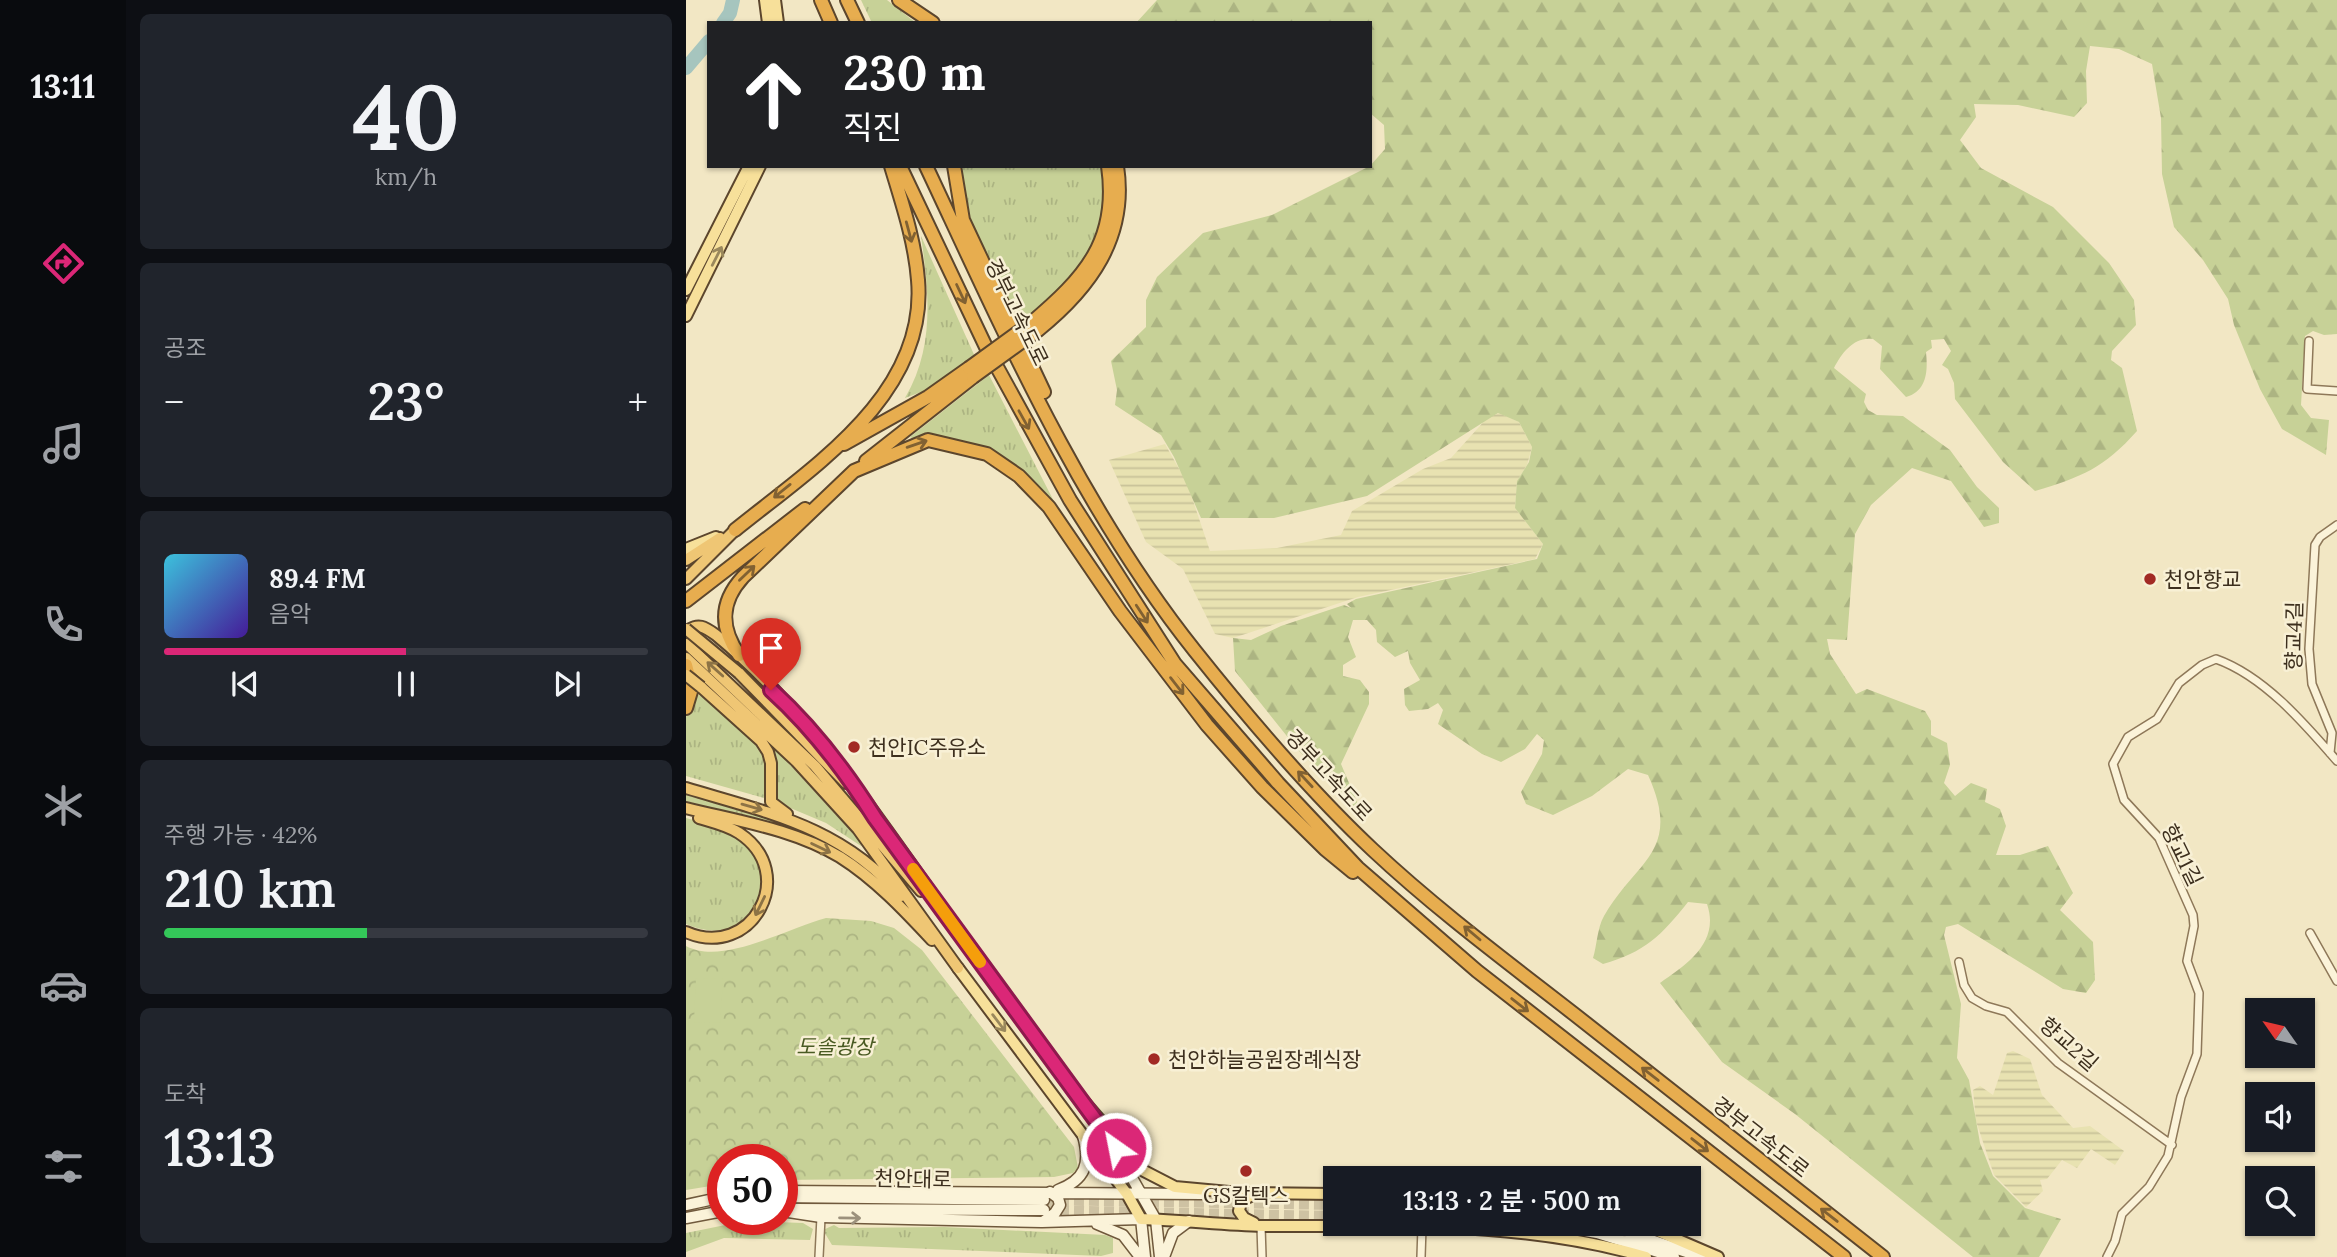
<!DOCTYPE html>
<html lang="ko">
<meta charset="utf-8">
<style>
body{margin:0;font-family:Lora,"Noto Sans KR",serif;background:#20242c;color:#f1f3f6;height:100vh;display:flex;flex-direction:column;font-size:26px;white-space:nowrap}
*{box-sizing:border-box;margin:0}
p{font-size:23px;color:#9ea1a6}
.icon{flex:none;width:38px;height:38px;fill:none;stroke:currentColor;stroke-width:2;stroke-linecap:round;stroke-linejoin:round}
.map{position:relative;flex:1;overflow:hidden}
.details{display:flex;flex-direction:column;gap:14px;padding:14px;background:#0d0f14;width:560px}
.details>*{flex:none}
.top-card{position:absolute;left:21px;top:21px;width:665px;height:147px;border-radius:0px;box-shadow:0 2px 5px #0004;background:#202124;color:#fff;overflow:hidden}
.needle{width:46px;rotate:304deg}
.buttons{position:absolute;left:1559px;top:998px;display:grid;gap:14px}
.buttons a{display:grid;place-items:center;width:70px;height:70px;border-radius:0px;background:#171b24;box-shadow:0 2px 5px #0004;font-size:35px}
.speed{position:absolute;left:21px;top:1144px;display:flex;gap:14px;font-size:35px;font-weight:700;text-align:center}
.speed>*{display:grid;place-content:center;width:91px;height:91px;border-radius:50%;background:#171b24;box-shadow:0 2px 5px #0004;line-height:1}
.speed .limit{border:10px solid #d22;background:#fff;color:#111}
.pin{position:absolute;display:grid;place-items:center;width:60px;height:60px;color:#fff;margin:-72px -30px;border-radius:50% 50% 50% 0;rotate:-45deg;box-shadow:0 0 7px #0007}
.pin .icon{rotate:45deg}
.me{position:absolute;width:77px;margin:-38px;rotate:327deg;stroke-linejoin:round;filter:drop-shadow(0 0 5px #0008)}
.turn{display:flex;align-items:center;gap:24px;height:147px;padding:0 21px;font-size:32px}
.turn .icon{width:91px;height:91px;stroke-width:2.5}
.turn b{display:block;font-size:49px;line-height:60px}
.big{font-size:52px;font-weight:600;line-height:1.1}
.details .widget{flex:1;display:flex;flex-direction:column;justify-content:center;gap:10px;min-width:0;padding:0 24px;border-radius:10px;background:#20242c}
.details .dial{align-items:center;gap:0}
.dial b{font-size:91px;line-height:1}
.song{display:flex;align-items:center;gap:21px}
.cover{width:84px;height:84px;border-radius:10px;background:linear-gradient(135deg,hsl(190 70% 55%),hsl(260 70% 35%))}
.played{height:7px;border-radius:4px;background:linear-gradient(90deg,#db2777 50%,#363941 50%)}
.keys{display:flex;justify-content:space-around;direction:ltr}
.heat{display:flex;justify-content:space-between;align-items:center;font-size:38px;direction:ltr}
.charge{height:10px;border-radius:5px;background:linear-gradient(90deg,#34c759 42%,#363941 0)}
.trip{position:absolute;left:637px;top:1166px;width:378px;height:70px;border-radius:0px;background:#171b24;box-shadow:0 2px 5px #0004;font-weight:600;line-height:70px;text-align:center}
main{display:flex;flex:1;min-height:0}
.tab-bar{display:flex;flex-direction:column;width:126px;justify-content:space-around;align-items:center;background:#090b0e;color:#9ea1a6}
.tab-bar .icon{width:49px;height:49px}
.tab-bar .current{color:#db2777}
.tab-bar b{font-size:32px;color:#f1f3f6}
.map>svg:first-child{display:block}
</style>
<main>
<nav class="tab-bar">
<b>13:11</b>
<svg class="icon current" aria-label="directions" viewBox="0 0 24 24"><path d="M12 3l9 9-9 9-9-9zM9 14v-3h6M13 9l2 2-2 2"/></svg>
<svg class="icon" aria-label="music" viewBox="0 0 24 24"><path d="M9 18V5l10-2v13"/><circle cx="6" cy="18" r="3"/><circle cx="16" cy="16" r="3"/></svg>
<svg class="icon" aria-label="phone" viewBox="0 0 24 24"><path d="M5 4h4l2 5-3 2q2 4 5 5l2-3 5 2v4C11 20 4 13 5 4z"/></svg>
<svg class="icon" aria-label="climate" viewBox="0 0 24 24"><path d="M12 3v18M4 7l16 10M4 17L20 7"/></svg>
<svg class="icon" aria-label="car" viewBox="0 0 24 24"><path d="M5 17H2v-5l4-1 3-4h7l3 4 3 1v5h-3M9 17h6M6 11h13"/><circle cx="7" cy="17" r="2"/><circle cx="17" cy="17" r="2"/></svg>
<svg class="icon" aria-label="filters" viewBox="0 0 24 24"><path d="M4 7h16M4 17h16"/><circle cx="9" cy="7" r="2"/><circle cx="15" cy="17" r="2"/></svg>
</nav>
<section class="details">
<div class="widget dial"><b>40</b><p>km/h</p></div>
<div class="widget"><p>공조</p>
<div class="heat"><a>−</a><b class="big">23°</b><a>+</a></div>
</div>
<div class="widget">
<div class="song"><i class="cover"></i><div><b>89.4 FM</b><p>음악</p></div></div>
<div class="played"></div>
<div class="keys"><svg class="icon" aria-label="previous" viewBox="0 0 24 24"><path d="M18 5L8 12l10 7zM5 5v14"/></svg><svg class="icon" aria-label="pause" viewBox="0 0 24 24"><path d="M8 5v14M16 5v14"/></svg><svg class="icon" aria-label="next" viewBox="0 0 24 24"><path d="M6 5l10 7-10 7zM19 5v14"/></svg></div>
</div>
<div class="widget"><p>주행 가능 · 42%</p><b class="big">210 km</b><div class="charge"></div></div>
<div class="widget"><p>도착</p><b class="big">13:13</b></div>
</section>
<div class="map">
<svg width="1651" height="1257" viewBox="0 0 1651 1257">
<defs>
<pattern id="farmland-rules" width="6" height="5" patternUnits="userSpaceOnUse" patternTransform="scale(1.75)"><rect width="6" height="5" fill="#e8e2b1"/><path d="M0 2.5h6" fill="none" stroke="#c8c298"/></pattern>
<pattern id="grass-tufts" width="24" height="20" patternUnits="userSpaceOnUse" patternTransform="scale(1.75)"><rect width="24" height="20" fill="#c7d197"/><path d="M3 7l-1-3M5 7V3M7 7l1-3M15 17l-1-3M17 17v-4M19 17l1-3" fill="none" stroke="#acb482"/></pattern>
<pattern id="forest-firs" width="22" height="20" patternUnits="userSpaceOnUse" patternTransform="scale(1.75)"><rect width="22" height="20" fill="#c7d197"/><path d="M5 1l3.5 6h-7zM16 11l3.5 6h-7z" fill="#acb482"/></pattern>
<pattern id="park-crowns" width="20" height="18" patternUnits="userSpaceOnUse" patternTransform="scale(1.75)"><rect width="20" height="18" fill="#c7d197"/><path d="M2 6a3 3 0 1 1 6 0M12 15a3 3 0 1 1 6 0" fill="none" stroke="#acb482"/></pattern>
</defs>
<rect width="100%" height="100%" fill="#f2e7c4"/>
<path fill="url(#farmland-rules)" d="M813 413 833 422 846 447 841 465 831 481 829 508 857 544 849 559 672 597 547 638 529 634 497 569 460 542 423 460 479 444 501 483 524 551 591 548 655 535 666 511 737 469 765 458 801 418Z
M1327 1051 1344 1059 1356 1095 1387 1128 1404 1126 1438 1151 1429 1165 1405 1149 1391 1168 1376 1160 1361 1179 1354 1180 1357 1191 1340 1207 1308 1175 1290 1121 1287 1090 1294 1086 1307 1095 1321 1053Z"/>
<path fill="url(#grass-tufts)" d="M175 0H201L230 23H186Z
M275 166H415C431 242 387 281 332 325L281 214Z
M235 236 290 359 262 382 219 398C249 347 243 292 235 236Z
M303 375 375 515C335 461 298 433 230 440L224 437Z
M10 694C25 699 69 735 76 750 83 764 80 782 78 798L0 776V717Z
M82 741 174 841 175 846 140 823 90 802 89 758Z
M0 794 91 819 134 838 0 801Z
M0 818C24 824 50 830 67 850 72 857 74 867 75 876 81 921 38 942 0 924Z
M59 1221 117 1223 127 1229 124 1240 38 1238 0 1252V1233Z
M148 1225 153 1228 258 1227 419 1235 427 1238V1253L415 1256 146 1245 137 1230Z"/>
<path fill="url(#forest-firs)" d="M471 0H1651V334L1638 335 1627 331 1619 336 1615 405 1625 418 1643 420 1640 455 1596 429 1574 389 1548 325 1542 299 1517 260 1488 227 1476 174 1475 118 1466 64 1433 49 1404 46 1400 71 1401 103 1388 117 1332 105 1288 104 1290 117 1274 140 1295 168 1367 207 1423 263 1448 300 1450 325 1426 351 1425 360 1436 368 1451 431C1418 468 1396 477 1349 491L1317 462 1269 399 1268 383 1262 369 1256 365 1265 351 1258 339 1245 340 1246 348 1240 352C1242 371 1241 391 1220 397L1194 369 1196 346 1187 339C1169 336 1156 352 1148 368L1180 394 1178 402 1182 410 1191 415 1217 416 1264 450 1291 487 1313 508V523L1298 527 1265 481 1226 468 1185 505 1169 534 1161 640 1141 639 1144 654 1170 694 1181 689 1239 711 1245 721V735L1261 743 1264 765 1258 783 1269 796 1285 783 1301 789 1299 802 1314 809 1320 826 1310 855H1334L1362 846 1387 893 1374 910 1407 942 1409 980 1400 993 1377 989 1272 924 1260 927 1258 935 1275 1004 1271 1058 1283 1080 1294 1143 1307 1176 1339 1208 1375 1219 1353 1257H1287L1109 1114 1036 1062 974 983C1002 964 1034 942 1021 904L1002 902C975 936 959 952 917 964L907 958C911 946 911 928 918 916 950 860 997 852 962 775L942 769 906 796 867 815 840 804 835 792 856 754 858 740 851 734 839 749 815 762 796 754 752 724 757 710 752 703 742 709 723 711 719 705 718 689 734 680 724 663 722 651 709 657 691 642 690 630 681 620H667L662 637 670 657 657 665V676L674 680 683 692V704L655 764 677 816 612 750 549 671 547 638 565 640 595 626 658 605 665 608 661 604 670 599 851 559 857 544 829 508 831 481 843 462 846 447 833 422 812 413 681 496 588 518H515L488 457 475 435 429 405 431 390 425 361 460 327V300L471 277 517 233 586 215 684 166 699 149 698 125 684 113V23H450Z"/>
<path fill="url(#park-crowns)" d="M140 918 185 921 208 928 236 950 388 1147 392 1168 387 1173 368 1177 96 1180V1160H37V1184L0 1190V946C37 966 101 928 140 918Z"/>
<path fill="#c7d197" d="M10 978 37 979 34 1023 8 1022Z"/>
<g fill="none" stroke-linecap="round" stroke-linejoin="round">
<path stroke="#a6c5be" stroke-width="14" d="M37 23 44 13 47 0
M0 68 23 41"/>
<path stroke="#cec2a3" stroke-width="10" stroke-dasharray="10 5" stroke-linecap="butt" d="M358 1200 649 1205
M358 1210 649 1216"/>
<defs>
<path id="minor" d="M1623 341 1621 389 1651 391
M1644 753 1646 733 1626 684 1623 649 1629 545 1634 537 1651 525
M1624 933 1651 981
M1273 962 1278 985 1286 998 1300 1006 1321 1012 1372 1063 1486 1145
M575 1226 576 1257
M133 1257 135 1217
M735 1257 736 1227
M1421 1257 1429 1241 1436 1214 1463 1187 1482 1156 1495 1097 1511 1054 1513 993 1501 961 1508 926 1507 915 1473 838 1438 800 1427 764 1442 737 1471 719 1493 683 1516 665 1530 659C1578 676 1619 724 1651 761"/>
<path id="secondary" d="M421 1134 470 1220 474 1257
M372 1190C399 1180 405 1164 397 1136
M96 1191 516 1194
M96 1197 358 1200
M0 1205 37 1197
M107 1209 358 1210
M96 1211 135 1217 356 1222 455 1219 459 1257
M0 1218 37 1211
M358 1221 369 1213 374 1205 372 1198 364 1192
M854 1223 911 1233 988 1257
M915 1223 1015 1257
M411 1224 437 1235 454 1257
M478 1257 487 1233 503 1221"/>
<path id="primary" d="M79 0 82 23
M89 0 92 23
M0 290 63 166
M0 316 74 166
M0 549 30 537
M275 935 383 1084 458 1171 489 1187 554 1193 649 1194
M272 968 441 1194 455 1219C496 1220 537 1225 577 1226 706 1227 836 1220 960 1257
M566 1195 555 1201 553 1211 558 1218 568 1223
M953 1223 1032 1257"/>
<path id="trunk" d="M0 560 34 538
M0 579 49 530
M0 632C12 622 19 627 30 635 130 718 200 830 275 935
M1 644 129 766 235 891
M0 658 110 761 172 829 272 968
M53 673 160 783
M15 687 75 741 82 752 85 763V802L101 814
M0 788C83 813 156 827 215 896
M0 808C52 821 107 829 154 857 189 879 219 911 246 940
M0 932C66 961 114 873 53 833 41 825 26 822 13 818"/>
<path id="motorway" d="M135 0 145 23
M161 0 172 23
M213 0 247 23
M214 166 300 347 384 500 489 664 592 783 672 868 791 971 1158 1257
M240 166C318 332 394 507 509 651 564 720 623 790 687 850 750 909 820 961 888 1014 991 1095 1094 1176 1197 1257
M268 166 277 220 358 392
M345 323C398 278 433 241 422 166
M352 330C404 288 442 237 431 166
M158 444 242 397 283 368
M180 461 287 377
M49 530C127 467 242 394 232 280 229 241 216 203 205 166
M0 601 119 509
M53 655C34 628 34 602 57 577L168 471 242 440 301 454 333 476 363 507 434 611 521 725 576 787 639 849 667 872
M0 665 6 688 0 708"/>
</defs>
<use href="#minor" stroke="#8e7859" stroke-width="10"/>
<use href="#secondary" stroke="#70593c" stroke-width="13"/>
<use href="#primary" stroke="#5c462d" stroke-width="14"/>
<use href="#trunk" stroke="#5c462d" stroke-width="14"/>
<use href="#motorway" stroke="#5c462d" stroke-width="16"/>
<use href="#minor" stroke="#fbf3d9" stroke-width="7"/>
<use href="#secondary" stroke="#fbf3d9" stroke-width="10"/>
<use href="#primary" stroke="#f7e09a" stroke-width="10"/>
<use href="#trunk" stroke="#efc674" stroke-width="10"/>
<use href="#motorway" stroke="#e7ad4f" stroke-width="12"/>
<defs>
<path id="trunk-bridge" d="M0 629 53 673
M0 675 15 687"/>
<path id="motorway-bridge" d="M283 368 345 323
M287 377 352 330"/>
</defs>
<use href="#trunk-bridge" stroke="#5c462d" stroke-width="14" stroke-linecap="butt"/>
<use href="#motorway-bridge" stroke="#5c462d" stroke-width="16" stroke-linecap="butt"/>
<use href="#trunk-bridge" stroke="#efc674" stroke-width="10"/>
<use href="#motorway-bridge" stroke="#e7ad4f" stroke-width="12"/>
</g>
<defs><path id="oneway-shaft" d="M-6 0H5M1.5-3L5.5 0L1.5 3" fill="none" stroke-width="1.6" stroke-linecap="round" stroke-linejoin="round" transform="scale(1.75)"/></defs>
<g stroke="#816132">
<use href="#oneway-shaft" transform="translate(223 232) rotate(75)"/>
<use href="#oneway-shaft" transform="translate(275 294) rotate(65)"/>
<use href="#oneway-shaft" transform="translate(338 420) rotate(61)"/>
<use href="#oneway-shaft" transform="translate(231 444) rotate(-19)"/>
<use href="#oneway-shaft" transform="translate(96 491) rotate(141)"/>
<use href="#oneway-shaft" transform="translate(61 573) rotate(-44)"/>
<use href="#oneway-shaft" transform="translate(456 614) rotate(57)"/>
<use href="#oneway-shaft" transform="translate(491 686) rotate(52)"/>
<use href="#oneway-shaft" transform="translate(619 779) rotate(-133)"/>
<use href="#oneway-shaft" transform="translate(786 933) rotate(-140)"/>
<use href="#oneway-shaft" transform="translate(834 1005) rotate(38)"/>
<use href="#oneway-shaft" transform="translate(964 1074) rotate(-142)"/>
<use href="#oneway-shaft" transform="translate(1014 1145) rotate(38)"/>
<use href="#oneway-shaft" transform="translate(1143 1215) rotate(-142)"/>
</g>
<g stroke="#9a885c">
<use href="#oneway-shaft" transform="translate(31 256) rotate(-63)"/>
<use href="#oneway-shaft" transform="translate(313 1023) rotate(53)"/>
</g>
<g stroke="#8d7345">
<use href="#oneway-shaft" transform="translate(29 669) rotate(-138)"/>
<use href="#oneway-shaft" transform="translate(66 807) rotate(16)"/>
<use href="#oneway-shaft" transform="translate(135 848) rotate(26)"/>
<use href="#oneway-shaft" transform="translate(74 906) rotate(116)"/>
</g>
<use stroke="#9c917c" href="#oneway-shaft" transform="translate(164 1218) rotate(1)"/>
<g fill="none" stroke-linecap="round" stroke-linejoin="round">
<defs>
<path id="route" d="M85 690C127 728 159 770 189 818L430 1148"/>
</defs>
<use href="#route" stroke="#8e194d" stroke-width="18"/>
<use href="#route" stroke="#db2777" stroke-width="12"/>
<path stroke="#f59e0b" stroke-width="12" d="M227 869 294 962"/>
</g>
<g fill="#a22a24" stroke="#f8f0d5" stroke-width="2.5">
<circle cx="1464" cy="579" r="7"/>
<circle cx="168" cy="747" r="7"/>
<circle cx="468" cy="1059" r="7"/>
<circle cx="560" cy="1171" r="7"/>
</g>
<g text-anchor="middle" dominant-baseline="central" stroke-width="5" stroke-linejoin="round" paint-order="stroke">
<g font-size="21" fill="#3d2f1e" stroke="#f8f0d5">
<text transform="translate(331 312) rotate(64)">경부고속도로</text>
<text transform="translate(1608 636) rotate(-89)">향교4길</text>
<text transform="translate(643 775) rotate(47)">경부고속도로</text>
<text transform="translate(1496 855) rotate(64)">향교1길</text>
<text transform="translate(1383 1044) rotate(41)">향교2길</text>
<text transform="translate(1075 1137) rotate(38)">경부고속도로</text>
<text transform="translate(227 1179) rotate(1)">천안대로</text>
</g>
<g font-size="21" fill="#3d2f1e" stroke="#f8f0d5" text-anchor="start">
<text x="1478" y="579">천안향교</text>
<text x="182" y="747">천안IC주유소</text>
<text x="482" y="1059">천안하늘공원장례식장</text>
<text x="560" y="1195" text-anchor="middle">GS칼텍스</text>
</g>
<g font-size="21" font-style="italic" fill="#4a5b23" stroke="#f8f0d5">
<text x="149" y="1046">도솔광장</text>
</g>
</g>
</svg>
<div class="buttons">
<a><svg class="needle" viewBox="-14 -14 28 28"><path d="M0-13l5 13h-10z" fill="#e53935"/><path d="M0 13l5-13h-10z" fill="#9ea1a6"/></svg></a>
<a><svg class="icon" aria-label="sound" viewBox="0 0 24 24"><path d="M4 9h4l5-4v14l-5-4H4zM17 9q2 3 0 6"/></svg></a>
<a><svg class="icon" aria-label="search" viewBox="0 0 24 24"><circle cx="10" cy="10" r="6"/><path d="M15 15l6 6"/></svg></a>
</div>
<div class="speed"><div class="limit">50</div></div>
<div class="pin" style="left:85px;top:690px;background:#d93025"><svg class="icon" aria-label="arrive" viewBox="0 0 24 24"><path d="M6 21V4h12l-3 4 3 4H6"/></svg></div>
<svg class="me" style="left:430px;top:1148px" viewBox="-20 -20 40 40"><circle r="17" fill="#db2777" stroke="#fff" stroke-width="3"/><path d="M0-11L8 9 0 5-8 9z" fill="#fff"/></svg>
<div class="trip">13:13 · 2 분 · 500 m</div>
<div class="top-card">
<div class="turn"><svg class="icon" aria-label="ahead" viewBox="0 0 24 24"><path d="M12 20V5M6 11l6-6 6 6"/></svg><div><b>230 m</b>직진</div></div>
</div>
</div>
</main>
